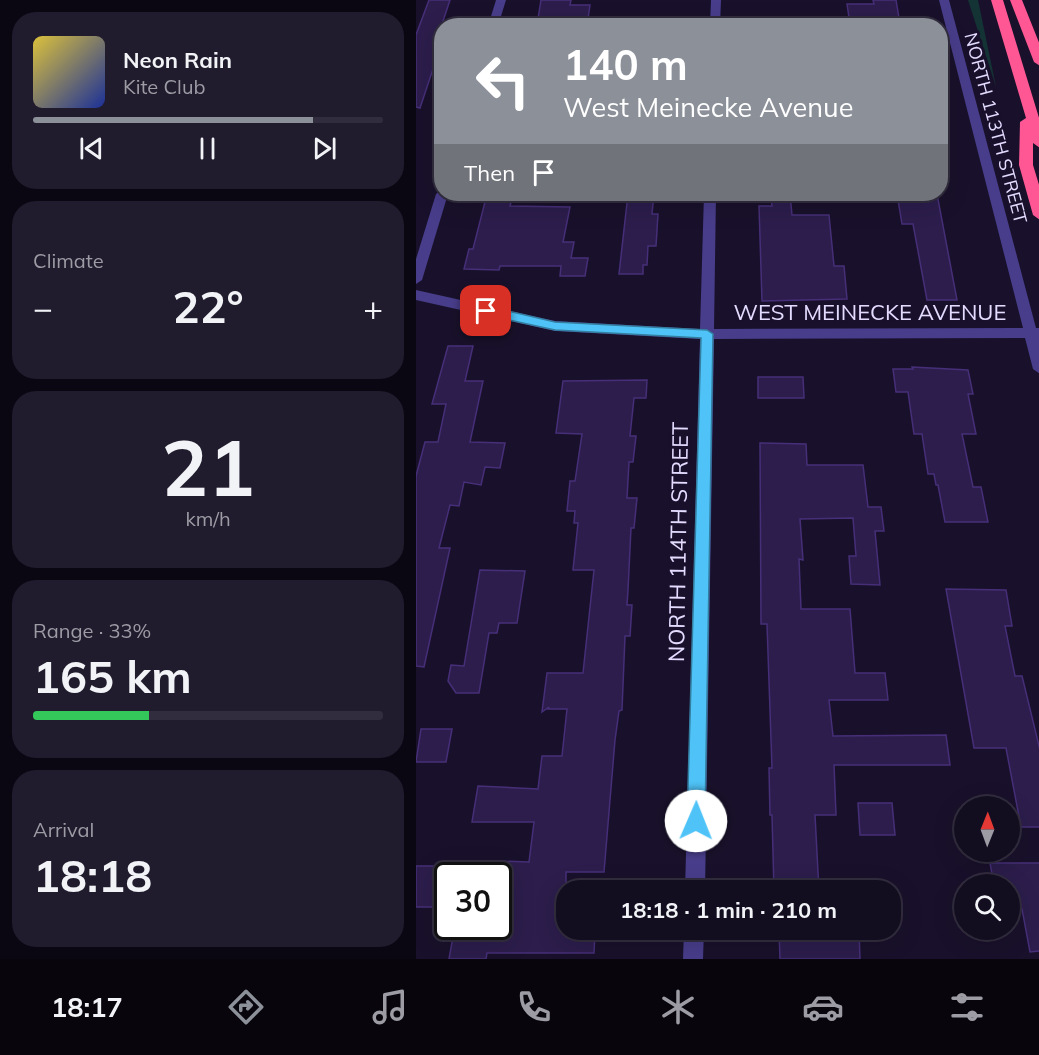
<!DOCTYPE html>
<meta charset="utf-8">
<style>
body{margin:0;font-family:Mulish,sans-serif;background:#201b2d;color:#f1f3f6;height:100vh;display:flex;flex-direction:column;font-size:22px;white-space:nowrap}
*{box-sizing:border-box;margin:0}
p{font-size:20px;color:#9d9ca5}
.icon{flex:none;width:33px;height:33px;fill:none;stroke:currentColor;stroke-width:2;stroke-linecap:round;stroke-linejoin:round}
.map{position:relative;flex:1;overflow:hidden}
.details{display:flex;flex-direction:column;gap:12px;padding:12px;background:#0a0712;width:416px}
.details>*{flex:none}
.banner{position:absolute;left:18px;top:18px;width:514px;height:183px;border-radius:24px;box-shadow:0 6px 24px #0002,0 0 0 2px #322d3e;background:#8c9099;color:#fff;overflow:hidden}
.needle{width:39px;rotate:1deg}
.buttons{position:absolute;left:538px;top:796px;display:grid;gap:12px}
.buttons a{display:grid;place-items:center;width:66px;height:66px;border-radius:50%;background:#130d20;box-shadow:0 6px 24px #0002,0 0 0 2px #322d3e;font-size:30px}
.speed{position:absolute;left:18px;top:862px;display:flex;gap:12px;font-size:30px;font-weight:700;text-align:center}
.speed>*{display:grid;place-content:center;width:78px;height:78px;border-radius:50%;background:#130d20;box-shadow:0 6px 24px #0002,0 0 0 2px #322d3e;line-height:1}
.speed .limit{border:3px solid #111;border-radius:9px;background:#fff;color:#111}
.pin{position:absolute;display:grid;place-items:center;width:51px;height:51px;color:#fff;margin:-26px;border-radius:12px;box-shadow:0 3px 9px #0006}
.me{position:absolute;width:66px;margin:-33px;rotate:1deg;stroke-linejoin:round;filter:drop-shadow(0 0 4px #0008)}
.turn{display:flex;align-items:center;gap:21px;height:126px;padding:0 30px;font-size:27px}
.turn .icon{width:78px;height:78px;stroke-width:2.5}
.turn b{display:block;font-size:42px;line-height:51px}
.then{display:flex;align-items:center;height:57px;padding:0 30px;background:#0003;gap:12px;font-size:22px}
.big{font-size:45px;font-weight:700;line-height:1.1}
.details .widget{flex:1;display:flex;flex-direction:column;justify-content:center;gap:9px;min-width:0;padding:0 21px;border-radius:24px;background:#201b2d}
.details .dial{align-items:center;gap:0}
.dial b{font-size:78px;line-height:1}
.song{display:flex;align-items:center;gap:18px}
.cover{width:72px;height:72px;border-radius:9px;background:linear-gradient(135deg,hsl(50 70% 55%),hsl(230 70% 35%))}
.played{height:6px;border-radius:3px;background:linear-gradient(90deg,#8c9099 80%,#322d3e 80%)}
.keys{display:flex;justify-content:space-around;direction:ltr}
.heat{display:flex;justify-content:space-between;align-items:center;font-size:33px;direction:ltr}
.charge{height:9px;border-radius:4px;background:linear-gradient(90deg,#34c759 33%,#322d3e 0)}
.trip{position:absolute;left:140px;top:880px;width:345px;height:60px;border-radius:24px;background:#130d20;box-shadow:0 6px 24px #0002,0 0 0 2px #322d3e;font-weight:700;line-height:60px;text-align:center}
.tabs{display:flex;height:96px;justify-content:space-around;align-items:center;background:#08050d;color:#9d9ca5}
.tabs .icon{width:42px;height:42px}
.tabs .selected{color:#8c9099}
.tabs b{font-size:27px;color:#f1f3f6}
main{display:flex;flex:1;min-height:0}
.map>svg:first-child{display:block}
</style>
<main>
<section class="details">
<div class="widget">
<div class="song"><i class="cover"></i><div><b>Neon Rain</b><p>Kite Club</p></div></div>
<div class="played"></div>
<div class="keys"><svg class="icon" aria-label="previous" viewBox="0 0 24 24"><path d="M18 5L8 12l10 7zM5 5v14"/></svg><svg class="icon" aria-label="pause" viewBox="0 0 24 24"><path d="M8 5v14M16 5v14"/></svg><svg class="icon" aria-label="next" viewBox="0 0 24 24"><path d="M6 5l10 7-10 7zM19 5v14"/></svg></div>
</div>
<div class="widget"><p>Climate</p>
<div class="heat"><a>−</a><b class="big">22°</b><a>+</a></div>
</div>
<div class="widget dial"><b>21</b><p>km/h</p></div>
<div class="widget"><p>Range · 33%</p><b class="big">165 km</b><div class="charge"></div></div>
<div class="widget"><p>Arrival</p><b class="big">18:18</b></div>
</section>
<div class="map">
<svg width="624" height="959" viewBox="0 0 624 959">
<rect width="100%" height="100%" fill="#19112b"/>
<path fill="#143335" d="M552 0H562L580 87Z"/>
<path fill="#2c1d4c" stroke="#462f78" stroke-width="1.5" d="M13 0H34L26 24V42L4 108 0 107V35Z
M125 0H155L154 5H174L171 25H121Z
M457 0H480L484 24H434L431 4H458Z
M71 194H97L94 206 154 207 147 242H158L155 258H172L169 276H144L145 266H84L83 270 48 269 53 249H57Z
M212 194H238L236 214H242L240 246H232L231 265H227V274H203Z
M355 194H374L376 215H413L418 266H428L431 299 346 301 343 206H356Z
M481 194H521L541 300H511L497 224H486Z
M32 346H57L49 381H67L54 442 89 443 84 468 69 467 65 485 48 482 43 506 34 505 23 548H34L8 667 0 666V476L9 442H22L30 404H16Z
M496 367 552 370 557 394H552L560 434H546L557 487H565L572 522H529L522 485H520L518 474H512L506 434H498L492 392H480L477 369H497Z
M342 377H387L388 398H342Z
M231 380 230 398H218L214 436H220L217 462H213L211 498H221L218 528H215L212 590 211 605H216L214 636H209L206 710 203 711 199 740 188 872H150V930H177L179 932 178 953H71L70 959H33L38 931H82V861L113 862 118 822H56L62 786 122 789 126 756H146L151 709H132L133 707 126 712 131 673H167L178 570H157L162 523H158L159 511H151L154 481H159L166 434 140 433 147 381Z
M344 443 390 444 391 465H447L452 507H465L468 531H459L464 585 435 584 433 556H440L437 518 384 519 387 560 383 559 385 609H434L439 673H469L472 700H413L417 736 530 735 534 765H418L420 815H399L403 891H358L356 815H354L353 768H356L351 624H345Z
M64 570 109 571 101 623H83L81 633H73L63 693H40L32 681 35 665 48 666Z
M530 589 590 590 596 626H589L599 676H606L624 750V827H605L590 748H558Z
M5 729H36L30 762H0Z
M442 803H476L479 835H444Z
M574 863H624V951L614 952 606 909H594V885H578Z
M0 866H32L24 907H0Z
M363 930H443L444 959H364Z"/>
<g fill="none" stroke-linecap="round" stroke-linejoin="round">
<path fill="#483d8a" fill-rule="evenodd" d="M80 0H90L82 26H72Z
M295 0H305L304 26H294Z
M523 0H533L620 328H624V374L617 369 609 338 298 339 289 891H269L284 339 139 331 0 300V290L139 321 284 329 288 194H300L298 329 607 328Z
M26 190V194H32L6 280 0 284V259L20 194Z
M268 930H288L287 959H267Z"/>
<path fill="#fe5794" fill-rule="evenodd" d="M575 0H587L624 121V148L617 143V165L624 188V220L617 215 603 165 604 122 610 118Z
M594 0H606L624 45V66L618 62Z"/>
</g>
<path fill="#4fc3f7" stroke="#337fa1" stroke-width="1.5" d="M70 306 139 322 291 330 297 334 289 821 286 828 280 830 274 828 271 821 285 338 139 330 65 314 64 311Z"/>
<g text-anchor="middle" dominant-baseline="central" stroke-width="6" stroke-linejoin="round" paint-order="stroke">
<g font-size="18" fill="#e4dcff" stroke="#19112b">
<text transform="translate(580 128) rotate(75)">NORTH 113TH STREET</text>
</g>
<g font-size="22" fill="#e4dcff" stroke="#19112b">
<text x="454" y="312">WEST MEINECKE AVENUE</text>
<text transform="translate(262 542) rotate(-89)">NORTH 114TH STREET</text>
</g>
</g>
</svg>
<div class="buttons">
<a><svg class="needle" viewBox="-14 -14 28 28"><path d="M0-13l5 13h-10z" fill="#e53935"/><path d="M0 13l5-13h-10z" fill="#9d9ca5"/></svg></a>
<a><svg class="icon" aria-label="search" viewBox="0 0 24 24"><circle cx="10" cy="10" r="6"/><path d="M15 15l6 6"/></svg></a>
</div>
<div class="speed"><div class="limit">30</div></div>
<div class="pin" style="left:70px;top:311px;background:#d93025"><svg class="icon" aria-label="arrive" viewBox="0 0 24 24"><path d="M6 21V4h12l-3 4 3 4H6"/></svg></div>
<svg class="me" style="left:280px;top:821px" viewBox="-20 -20 40 40"><circle r="19" fill="#fff"/><path d="M0-13L10 11 0 6-10 11z" fill="#4fc3f7"/></svg>
<div class="trip">18:18 · 1 min · 210 m</div>
<div class="banner">
<div class="turn"><svg class="icon" aria-label="left" viewBox="0 0 24 24"><path d="M17 20v-9H6M10 6l-5 5 5 5"/></svg><div><b>140 m</b>West Meinecke Avenue</div></div>
<div class="then">Then<svg class="icon" aria-label="arrive" viewBox="0 0 24 24"><path d="M6 21V4h12l-3 4 3 4H6"/></svg></div>
</div>
</div>
</main>
<nav class="tabs">
<b>18:17</b>
<svg class="icon selected" aria-label="directions" viewBox="0 0 24 24"><path d="M12 3l9 9-9 9-9-9zM9 14v-3h6M13 9l2 2-2 2"/></svg>
<svg class="icon" aria-label="music" viewBox="0 0 24 24"><path d="M9 18V5l10-2v13"/><circle cx="6" cy="18" r="3"/><circle cx="16" cy="16" r="3"/></svg>
<svg class="icon" aria-label="phone" viewBox="0 0 24 24"><path d="M5 4h4l2 5-3 2q2 4 5 5l2-3 5 2v4C11 20 4 13 5 4z"/></svg>
<svg class="icon" aria-label="climate" viewBox="0 0 24 24"><path d="M12 3v18M4 7l16 10M4 17L20 7"/></svg>
<svg class="icon" aria-label="car" viewBox="0 0 24 24"><path d="M5 17H2v-5l4-1 3-4h7l3 4 3 1v5h-3M9 17h6M6 11h13"/><circle cx="7" cy="17" r="2"/><circle cx="17" cy="17" r="2"/></svg>
<svg class="icon" aria-label="filters" viewBox="0 0 24 24"><path d="M4 7h16M4 17h16"/><circle cx="9" cy="7" r="2"/><circle cx="15" cy="17" r="2"/></svg>
</nav>
